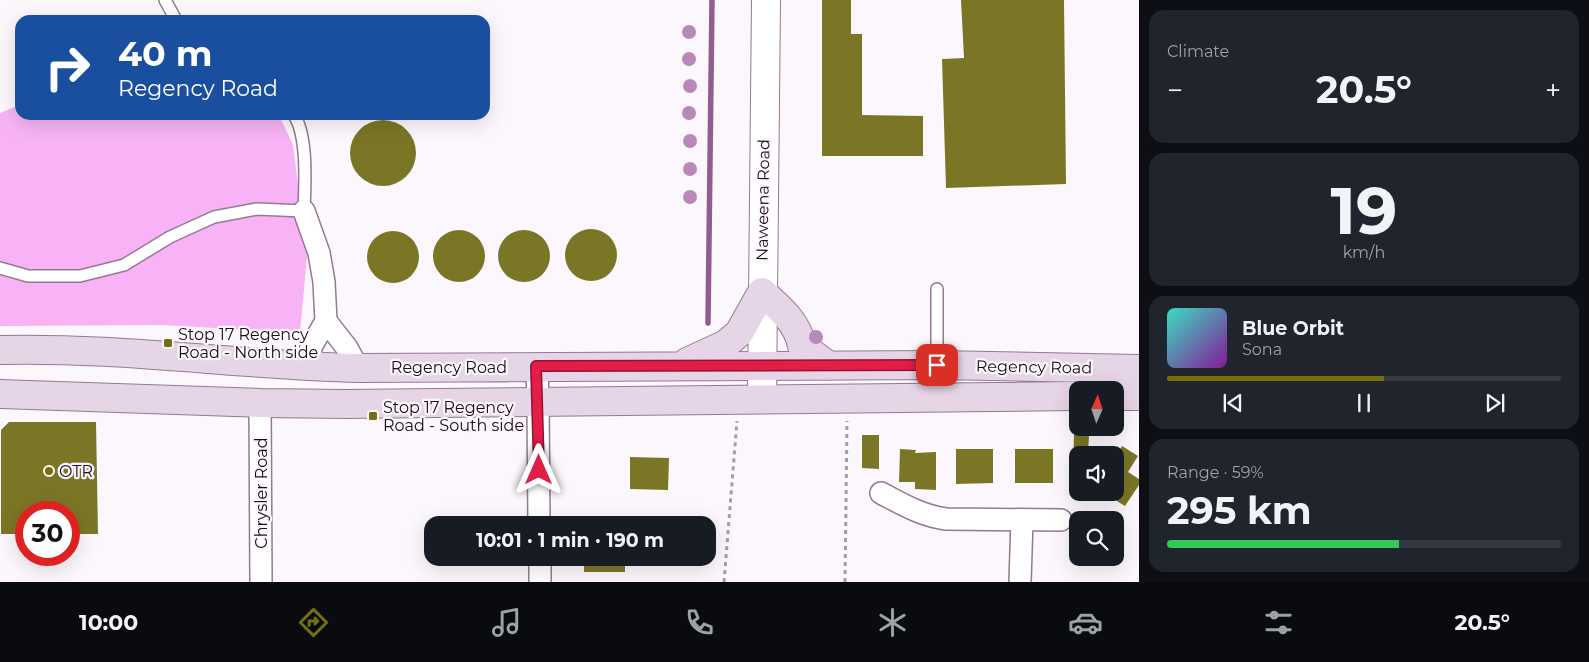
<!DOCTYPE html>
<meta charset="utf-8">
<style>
body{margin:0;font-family:Montserrat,sans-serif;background:#20242c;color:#f1f3f6;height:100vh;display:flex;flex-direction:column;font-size:19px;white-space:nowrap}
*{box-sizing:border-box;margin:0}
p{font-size:16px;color:#9ea1a6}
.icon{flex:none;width:28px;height:28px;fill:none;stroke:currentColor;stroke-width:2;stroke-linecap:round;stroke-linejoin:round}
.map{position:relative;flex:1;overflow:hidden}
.side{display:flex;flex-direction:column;gap:10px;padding:10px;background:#0d0f14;width:450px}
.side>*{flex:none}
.banner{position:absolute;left:15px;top:15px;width:475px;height:105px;border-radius:15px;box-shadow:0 5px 20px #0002;background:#1a4fa0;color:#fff;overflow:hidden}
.needle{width:32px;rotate:3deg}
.buttons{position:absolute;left:1069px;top:381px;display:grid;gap:10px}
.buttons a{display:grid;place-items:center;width:55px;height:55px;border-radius:10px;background:#171b24;box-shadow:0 5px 20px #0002;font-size:25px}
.speed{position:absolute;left:15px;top:501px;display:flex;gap:10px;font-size:25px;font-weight:700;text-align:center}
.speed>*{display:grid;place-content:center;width:65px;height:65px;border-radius:50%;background:#171b24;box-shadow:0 5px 20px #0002;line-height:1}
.speed .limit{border:8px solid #d22;background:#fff;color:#111}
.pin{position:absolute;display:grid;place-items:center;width:42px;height:42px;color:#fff;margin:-21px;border-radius:10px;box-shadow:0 2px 8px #0006}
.me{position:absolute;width:55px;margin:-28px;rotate:0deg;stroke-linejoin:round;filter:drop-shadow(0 0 4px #0008)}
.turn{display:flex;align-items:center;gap:18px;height:105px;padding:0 20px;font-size:22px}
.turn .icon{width:65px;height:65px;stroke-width:2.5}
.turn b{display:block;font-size:35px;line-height:42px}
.big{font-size:38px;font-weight:700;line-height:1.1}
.side .tile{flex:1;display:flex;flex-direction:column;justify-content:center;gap:8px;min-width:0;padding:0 18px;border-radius:15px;background:#20242c}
.side .dial{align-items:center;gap:0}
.dial b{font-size:65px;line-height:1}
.song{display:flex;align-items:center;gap:15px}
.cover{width:60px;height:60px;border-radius:8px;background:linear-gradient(135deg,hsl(170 70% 55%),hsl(290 70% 35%))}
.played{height:5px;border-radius:2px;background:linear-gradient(90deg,#746f0f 55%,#363941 55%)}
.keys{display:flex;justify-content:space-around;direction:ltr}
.heat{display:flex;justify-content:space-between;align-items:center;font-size:28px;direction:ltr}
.charge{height:8px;border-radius:4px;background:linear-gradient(90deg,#34c759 59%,#363941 0)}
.trip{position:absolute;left:424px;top:516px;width:292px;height:50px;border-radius:15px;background:#171b24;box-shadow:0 5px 20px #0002;font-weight:700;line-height:50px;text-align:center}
.menu{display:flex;height:80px;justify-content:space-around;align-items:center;background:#090b0e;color:#9ea1a6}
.menu .icon{width:35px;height:35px}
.menu .on{color:#746f0f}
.menu b{font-size:22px;color:#f1f3f6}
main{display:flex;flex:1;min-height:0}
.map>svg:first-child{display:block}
</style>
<main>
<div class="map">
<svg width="1139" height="582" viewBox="0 0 1139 582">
<rect width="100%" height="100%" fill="#fcf7fc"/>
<path fill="#f7b3f6" d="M20 105V115H279L293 145 307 256 300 333 164 325 0 326V113Z"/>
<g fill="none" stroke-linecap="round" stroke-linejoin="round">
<path stroke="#915d91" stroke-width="5.5" d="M708 323 712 0"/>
</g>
<path fill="#7b7625" d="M822 0H851V34H862V115L923 116V156H822Z
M961 0H1064L1066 184 946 188 942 59 964 58Z
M350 153a33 33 0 1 1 66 0a33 33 0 1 1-66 0Z
M565 255a26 26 0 1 1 52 0a26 26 0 1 1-52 0Z
M498 256a26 26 0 1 1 52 0a26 26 0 1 1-52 0Z
M433 256a26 26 0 1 1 52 0a26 26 0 1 1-52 0Z
M367 257a26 26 0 1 1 52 0a26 26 0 1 1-52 0Z
M9 422H96L98 534H69V512H26V534H1V430Z
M862 435H879V469L862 468Z
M1074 435H1089L1088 455H1078V466H1073Z
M1122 446 1138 456 1128 472 1139 479V485L1125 506 1112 498 1120 485 1115 482V458Z
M900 449 916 450 915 453 936 452V490L915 489V482H899Z
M956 449H993V483L956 484Z
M1015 449H1053V483H1015Z
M630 457 669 458 668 490 630 489Z
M584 558H625V572H584Z"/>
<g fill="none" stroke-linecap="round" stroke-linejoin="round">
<defs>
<path id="service" d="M165 0 176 20
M0 268 28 276H80L124 265 170 237 214 217 257 209 304 211C305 185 308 136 294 115
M937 289V365"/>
<path id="minor" d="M304 211 319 253 324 282 326 321
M537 366 538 402 539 525
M310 367 311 347 326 321 347 348 358 368
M260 403 261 582
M881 493C902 504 922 516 946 519L1061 520
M540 558V582
M1020 582 1022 520"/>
<path id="tertiary" d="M762 399 766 0"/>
<path id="secondary" d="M0 350C119 347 238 365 358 368L937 365 1139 369
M687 362 726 344 739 333 762 292C779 307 798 323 802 346L829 366
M0 394 260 403 346 404 1078 396
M1115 396H1139"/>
</defs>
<use href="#service" stroke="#927a91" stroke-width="14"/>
<use href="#minor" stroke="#927a91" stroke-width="24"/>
<use href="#tertiary" stroke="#927a91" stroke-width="30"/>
<use href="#secondary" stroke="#927a91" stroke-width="30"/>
<path stroke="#a49da4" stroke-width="3" stroke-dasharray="4 4" stroke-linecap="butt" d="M724 582 737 421
M845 582 847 421"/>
<use href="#service" stroke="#fff" stroke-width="11"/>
<use href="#minor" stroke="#fff" stroke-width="21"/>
<use href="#tertiary" stroke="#fff" stroke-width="28"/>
<use href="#secondary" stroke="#e6d5e6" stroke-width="28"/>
</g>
<g fill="#b888b9">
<circle cx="689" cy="32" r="7"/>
<circle cx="689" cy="59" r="7"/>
<circle cx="690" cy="86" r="7"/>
<circle cx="689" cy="113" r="7"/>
<circle cx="690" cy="141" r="7"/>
<circle cx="690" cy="169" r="7"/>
<circle cx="690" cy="197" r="7"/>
<circle cx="816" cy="337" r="7"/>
</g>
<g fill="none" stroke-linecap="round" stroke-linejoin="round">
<defs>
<path id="route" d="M539 470 536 366 937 365"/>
</defs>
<use href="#route" stroke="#92132f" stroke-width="12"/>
<use href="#route" stroke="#e11d48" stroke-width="9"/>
</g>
<g fill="#746f0f" stroke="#fcf7fc" stroke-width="2">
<rect x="163" y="338" width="10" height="10" rx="2.5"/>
<rect x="368" y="411" width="10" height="10" rx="2.5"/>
<circle cx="49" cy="471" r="5"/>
</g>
<g text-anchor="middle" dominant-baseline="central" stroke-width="4.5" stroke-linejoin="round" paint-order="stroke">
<g font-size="16" fill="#170e17" stroke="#fcf7fc">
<text transform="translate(763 200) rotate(-89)">Naweena Road</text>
<text x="449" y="367">Regency Road</text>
<text transform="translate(1034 367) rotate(1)">Regency Road</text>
<text transform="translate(261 493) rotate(-90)">Chrysler Road</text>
</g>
<g font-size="16" fill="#170e17" stroke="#fcf7fc" text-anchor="start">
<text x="178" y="334">Stop 17 Regency<tspan x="178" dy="18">Road - North side</tspan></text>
<text x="383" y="407">Stop 17 Regency<tspan x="383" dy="18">Road - South side</tspan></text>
<text x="59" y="471">OTR</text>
</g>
</g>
</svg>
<div class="buttons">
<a><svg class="needle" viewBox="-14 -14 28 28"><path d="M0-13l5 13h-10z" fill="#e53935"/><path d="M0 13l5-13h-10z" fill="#9ea1a6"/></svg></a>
<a><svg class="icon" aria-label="sound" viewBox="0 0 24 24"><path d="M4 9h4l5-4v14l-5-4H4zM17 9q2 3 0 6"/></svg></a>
<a><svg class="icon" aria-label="search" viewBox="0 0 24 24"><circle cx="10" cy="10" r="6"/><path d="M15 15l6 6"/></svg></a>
</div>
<div class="speed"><div class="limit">30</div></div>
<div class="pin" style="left:937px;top:365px;background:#d93025"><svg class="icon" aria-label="arrive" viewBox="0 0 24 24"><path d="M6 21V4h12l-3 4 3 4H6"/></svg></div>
<svg class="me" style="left:539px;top:470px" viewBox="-20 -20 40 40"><path d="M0-17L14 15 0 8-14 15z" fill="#e11d48" stroke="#fff" stroke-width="4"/></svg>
<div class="trip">10:01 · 1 min · 190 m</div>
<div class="banner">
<div class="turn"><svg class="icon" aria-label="right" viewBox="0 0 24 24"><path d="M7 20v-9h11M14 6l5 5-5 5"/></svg><div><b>40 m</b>Regency Road</div></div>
</div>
</div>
<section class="side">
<div class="tile"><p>Climate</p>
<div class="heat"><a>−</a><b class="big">20.5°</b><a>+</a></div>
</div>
<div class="tile dial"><b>19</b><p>km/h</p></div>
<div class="tile">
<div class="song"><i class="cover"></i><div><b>Blue Orbit</b><p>Sona</p></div></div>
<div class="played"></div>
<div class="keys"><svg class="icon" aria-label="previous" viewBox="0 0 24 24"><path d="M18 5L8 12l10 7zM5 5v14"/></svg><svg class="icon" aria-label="pause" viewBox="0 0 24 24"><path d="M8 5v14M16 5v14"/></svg><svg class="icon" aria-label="next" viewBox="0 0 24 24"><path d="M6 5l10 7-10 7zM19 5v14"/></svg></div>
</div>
<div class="tile"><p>Range · 59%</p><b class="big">295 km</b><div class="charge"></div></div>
</section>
</main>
<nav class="menu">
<b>10:00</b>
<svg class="icon on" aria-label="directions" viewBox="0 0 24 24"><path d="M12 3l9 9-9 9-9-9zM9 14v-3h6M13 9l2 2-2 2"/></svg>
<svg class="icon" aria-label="music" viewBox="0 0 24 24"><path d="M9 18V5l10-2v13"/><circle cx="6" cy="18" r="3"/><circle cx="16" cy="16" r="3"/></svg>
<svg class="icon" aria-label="phone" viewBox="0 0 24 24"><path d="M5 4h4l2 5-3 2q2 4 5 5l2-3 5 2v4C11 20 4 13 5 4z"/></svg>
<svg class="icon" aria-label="climate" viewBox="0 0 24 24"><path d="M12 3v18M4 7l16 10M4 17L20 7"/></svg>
<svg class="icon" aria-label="car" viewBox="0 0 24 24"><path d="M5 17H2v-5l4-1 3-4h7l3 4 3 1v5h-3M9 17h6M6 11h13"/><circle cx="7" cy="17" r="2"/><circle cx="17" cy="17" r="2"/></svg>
<svg class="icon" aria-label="filters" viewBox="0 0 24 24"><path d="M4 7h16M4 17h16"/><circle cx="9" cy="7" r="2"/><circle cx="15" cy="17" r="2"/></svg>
<b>20.5°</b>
</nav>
